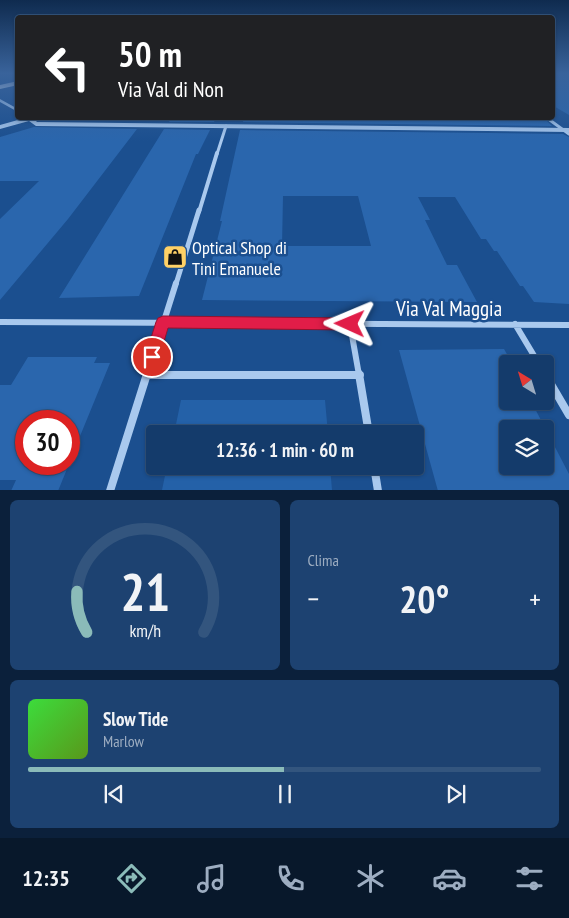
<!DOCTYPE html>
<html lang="it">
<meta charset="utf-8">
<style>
body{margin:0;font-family:"PT Sans Narrow",sans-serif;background:#1d4271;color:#f1f3f6;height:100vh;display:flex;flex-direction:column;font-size:19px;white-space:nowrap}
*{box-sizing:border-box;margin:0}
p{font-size:16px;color:#9dadc1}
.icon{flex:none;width:28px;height:28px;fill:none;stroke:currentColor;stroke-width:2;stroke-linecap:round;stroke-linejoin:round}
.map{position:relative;height:490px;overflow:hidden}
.panel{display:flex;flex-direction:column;gap:10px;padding:10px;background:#0b203b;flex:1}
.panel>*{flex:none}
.top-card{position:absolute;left:15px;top:15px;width:540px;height:105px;border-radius:5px;box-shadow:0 1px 4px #0004,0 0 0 1px #33557e;background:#202124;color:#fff;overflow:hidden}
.needle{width:32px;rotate:322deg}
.controls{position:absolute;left:499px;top:355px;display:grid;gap:10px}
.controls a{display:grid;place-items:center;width:55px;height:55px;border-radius:5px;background:#143b6b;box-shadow:0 1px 4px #0004,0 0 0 1px #33557e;font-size:25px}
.speed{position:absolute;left:15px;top:410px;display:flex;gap:10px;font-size:25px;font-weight:700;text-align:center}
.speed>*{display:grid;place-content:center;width:65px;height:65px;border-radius:50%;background:#143b6b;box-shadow:0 1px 4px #0004,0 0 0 1px #33557e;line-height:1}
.speed .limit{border:8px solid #d22;background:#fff;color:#111}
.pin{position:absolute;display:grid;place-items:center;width:42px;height:42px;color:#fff;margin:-21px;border:2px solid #fff;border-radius:50%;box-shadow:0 1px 5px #0007}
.me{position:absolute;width:55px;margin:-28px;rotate:271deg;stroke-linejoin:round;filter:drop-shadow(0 0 4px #0008)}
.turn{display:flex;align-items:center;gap:18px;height:105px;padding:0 20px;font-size:22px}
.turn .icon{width:65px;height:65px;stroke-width:2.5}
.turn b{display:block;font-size:35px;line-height:42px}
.big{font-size:38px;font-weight:700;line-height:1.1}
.panel .tile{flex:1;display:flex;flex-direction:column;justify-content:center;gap:8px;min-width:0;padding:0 18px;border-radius:8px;background:#1d4271}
.panel .dial{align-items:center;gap:0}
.dial svg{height:130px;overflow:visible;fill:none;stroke:#33557e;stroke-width:7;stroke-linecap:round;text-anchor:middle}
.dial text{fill:#f1f3f6;stroke:none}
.song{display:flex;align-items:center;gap:15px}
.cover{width:60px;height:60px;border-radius:8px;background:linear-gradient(135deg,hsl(120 70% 55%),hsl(90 70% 35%))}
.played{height:5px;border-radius:2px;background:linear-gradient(90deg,#8bbbb9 50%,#33557e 50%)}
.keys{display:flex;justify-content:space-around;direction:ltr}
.heat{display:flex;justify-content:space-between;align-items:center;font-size:28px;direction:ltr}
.panel .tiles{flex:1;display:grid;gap:10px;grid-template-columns:1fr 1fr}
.tile:last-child{grid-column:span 2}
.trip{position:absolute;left:146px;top:425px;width:278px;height:50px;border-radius:5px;background:#143b6b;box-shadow:0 1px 4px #0004,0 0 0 1px #33557e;font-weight:700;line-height:50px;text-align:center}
.tabs{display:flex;height:80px;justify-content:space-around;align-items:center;background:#08182b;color:#9dadc1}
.tabs .icon{width:35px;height:35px}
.tabs .active{color:#8bbbb9}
.tabs b{font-size:22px;color:#f1f3f6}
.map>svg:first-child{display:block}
</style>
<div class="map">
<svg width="569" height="491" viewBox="0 0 569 491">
<rect width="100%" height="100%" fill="#1b4f8f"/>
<path fill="#2461a8" d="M181 400H325L328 434H174Z
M167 466H330L332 490H162Z"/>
<path fill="#2a66ad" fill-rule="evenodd" d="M552 73H569V115L552 105Z
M68 118H146L143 121 58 120Z
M171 118H216L214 122H169Z
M244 118H544L552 126 243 122Z
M34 127 137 129 68 219 0 300V219L39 181H0V137Z
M164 129 210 130 198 154H196L139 296 59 298Z
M240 130 563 134 569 137V304L534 302 523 286H520L497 251H494L486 239H481L455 197H418L430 220H425L447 265H457L477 302 202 300 222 221H220ZM283 196H358L371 246H282Z
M504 349 508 356V401H531L569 474V491H438L399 350ZM508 429H545V466H508Z
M28 357H97L94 363H110L69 463V421H26V464H69L58 491H11L16 480H0V385H11Z"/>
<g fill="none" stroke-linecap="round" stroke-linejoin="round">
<path stroke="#a9c9ee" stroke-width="3" d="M547 118 569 134
M217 154 226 126"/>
<path stroke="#a9c9ee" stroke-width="4" d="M199 212 217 153"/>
<path stroke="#a9c9ee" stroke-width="5" d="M176 284 199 210"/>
<path stroke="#a9c9ee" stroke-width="6" d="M0 322 569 325
M350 324 359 375
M515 324 539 364
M147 375H360
M147 375 176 283"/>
<path stroke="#a9c9ee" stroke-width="8" d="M359 374 369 434
M545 374 569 415
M147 375H360
M374 466 378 491
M110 491 147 374"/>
<path fill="#a9c9ee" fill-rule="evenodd" d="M0 99 18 109V112L0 102Z
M25 118H33L37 122 569 128V132L36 126 29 121 0 129V125Z"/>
<path fill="#f0f6ff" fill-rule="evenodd" d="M18 81V85L0 89V85Z"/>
</g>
<linearGradient id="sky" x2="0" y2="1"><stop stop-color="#0f2b4f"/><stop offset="0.52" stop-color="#39639b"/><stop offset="1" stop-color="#39639b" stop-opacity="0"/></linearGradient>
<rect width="569" height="141" fill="url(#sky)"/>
<path fill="#e11d48" stroke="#92132f" d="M163 316 350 318 355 320 357 324 355 328 350 330 168 328 158 362 152 364 147 362 145 357 156 322 158 318Z"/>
<defs>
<symbol id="shop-square" viewBox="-11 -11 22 22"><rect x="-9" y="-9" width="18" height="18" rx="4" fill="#ffd166" stroke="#1b4f8f"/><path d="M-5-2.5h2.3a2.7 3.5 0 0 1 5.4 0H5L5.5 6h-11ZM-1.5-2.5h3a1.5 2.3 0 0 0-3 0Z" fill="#111"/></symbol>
</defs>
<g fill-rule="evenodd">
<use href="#shop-square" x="161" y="243" width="28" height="28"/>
</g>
<g text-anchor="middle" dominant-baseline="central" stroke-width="5" stroke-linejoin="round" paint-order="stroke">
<g font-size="18" fill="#fff" stroke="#1b4f8f" text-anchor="start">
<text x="192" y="247">Optical Shop di<tspan x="192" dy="21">Tini Emanuele</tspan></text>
</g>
<g font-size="21" fill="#fff" stroke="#1b4f8f">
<text x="449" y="308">Via Val Maggia</text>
</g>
</g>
</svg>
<div class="controls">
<a><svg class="needle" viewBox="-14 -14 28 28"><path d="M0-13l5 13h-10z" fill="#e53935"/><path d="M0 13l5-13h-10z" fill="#9dadc1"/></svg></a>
<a><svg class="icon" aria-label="layers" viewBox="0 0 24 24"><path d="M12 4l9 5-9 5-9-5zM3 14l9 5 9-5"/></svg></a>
</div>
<div class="speed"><div class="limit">30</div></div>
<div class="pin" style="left:152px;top:357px;background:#d93025"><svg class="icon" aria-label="arrive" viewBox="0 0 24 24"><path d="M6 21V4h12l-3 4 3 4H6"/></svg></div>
<svg class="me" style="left:350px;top:324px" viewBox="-20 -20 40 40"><path d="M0-17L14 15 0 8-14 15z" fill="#e11d48" stroke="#fff" stroke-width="4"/></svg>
<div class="trip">12:36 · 1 min · 60 m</div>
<div class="top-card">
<div class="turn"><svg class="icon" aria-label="left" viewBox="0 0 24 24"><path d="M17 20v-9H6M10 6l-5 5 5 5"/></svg><div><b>50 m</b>Via Val di Non</div></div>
</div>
</div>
<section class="panel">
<div class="tiles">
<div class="tile dial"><svg viewBox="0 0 100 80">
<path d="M14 69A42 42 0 1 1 86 69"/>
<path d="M14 69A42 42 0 0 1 8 44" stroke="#8bbbb9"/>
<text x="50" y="56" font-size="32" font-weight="700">21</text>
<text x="50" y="72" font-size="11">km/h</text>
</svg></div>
<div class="tile"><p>Clima</p>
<div class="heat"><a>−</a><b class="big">20°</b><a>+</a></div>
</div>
<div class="tile">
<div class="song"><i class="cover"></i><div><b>Slow Tide</b><p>Marlow</p></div></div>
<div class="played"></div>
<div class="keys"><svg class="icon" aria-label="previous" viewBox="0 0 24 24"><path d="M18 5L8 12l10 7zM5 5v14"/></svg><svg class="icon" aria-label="pause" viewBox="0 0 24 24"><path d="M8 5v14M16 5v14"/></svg><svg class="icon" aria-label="next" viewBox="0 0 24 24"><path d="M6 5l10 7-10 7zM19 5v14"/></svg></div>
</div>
</div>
</section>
<nav class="tabs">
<b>12:35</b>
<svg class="icon active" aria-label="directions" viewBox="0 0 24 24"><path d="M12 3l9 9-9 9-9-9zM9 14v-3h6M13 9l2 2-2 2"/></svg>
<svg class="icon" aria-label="music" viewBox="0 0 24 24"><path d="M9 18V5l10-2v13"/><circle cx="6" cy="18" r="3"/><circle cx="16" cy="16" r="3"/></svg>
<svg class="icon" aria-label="phone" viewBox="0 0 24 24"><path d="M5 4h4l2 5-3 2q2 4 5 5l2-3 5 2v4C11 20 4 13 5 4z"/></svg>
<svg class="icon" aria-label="climate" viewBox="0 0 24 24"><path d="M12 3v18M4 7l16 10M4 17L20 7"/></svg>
<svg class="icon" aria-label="car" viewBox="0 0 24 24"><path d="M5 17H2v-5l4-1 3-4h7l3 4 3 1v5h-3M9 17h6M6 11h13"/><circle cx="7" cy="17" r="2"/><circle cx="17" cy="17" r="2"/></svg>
<svg class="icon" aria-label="filters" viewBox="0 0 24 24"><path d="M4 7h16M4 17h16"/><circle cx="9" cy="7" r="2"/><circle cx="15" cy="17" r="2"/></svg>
</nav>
